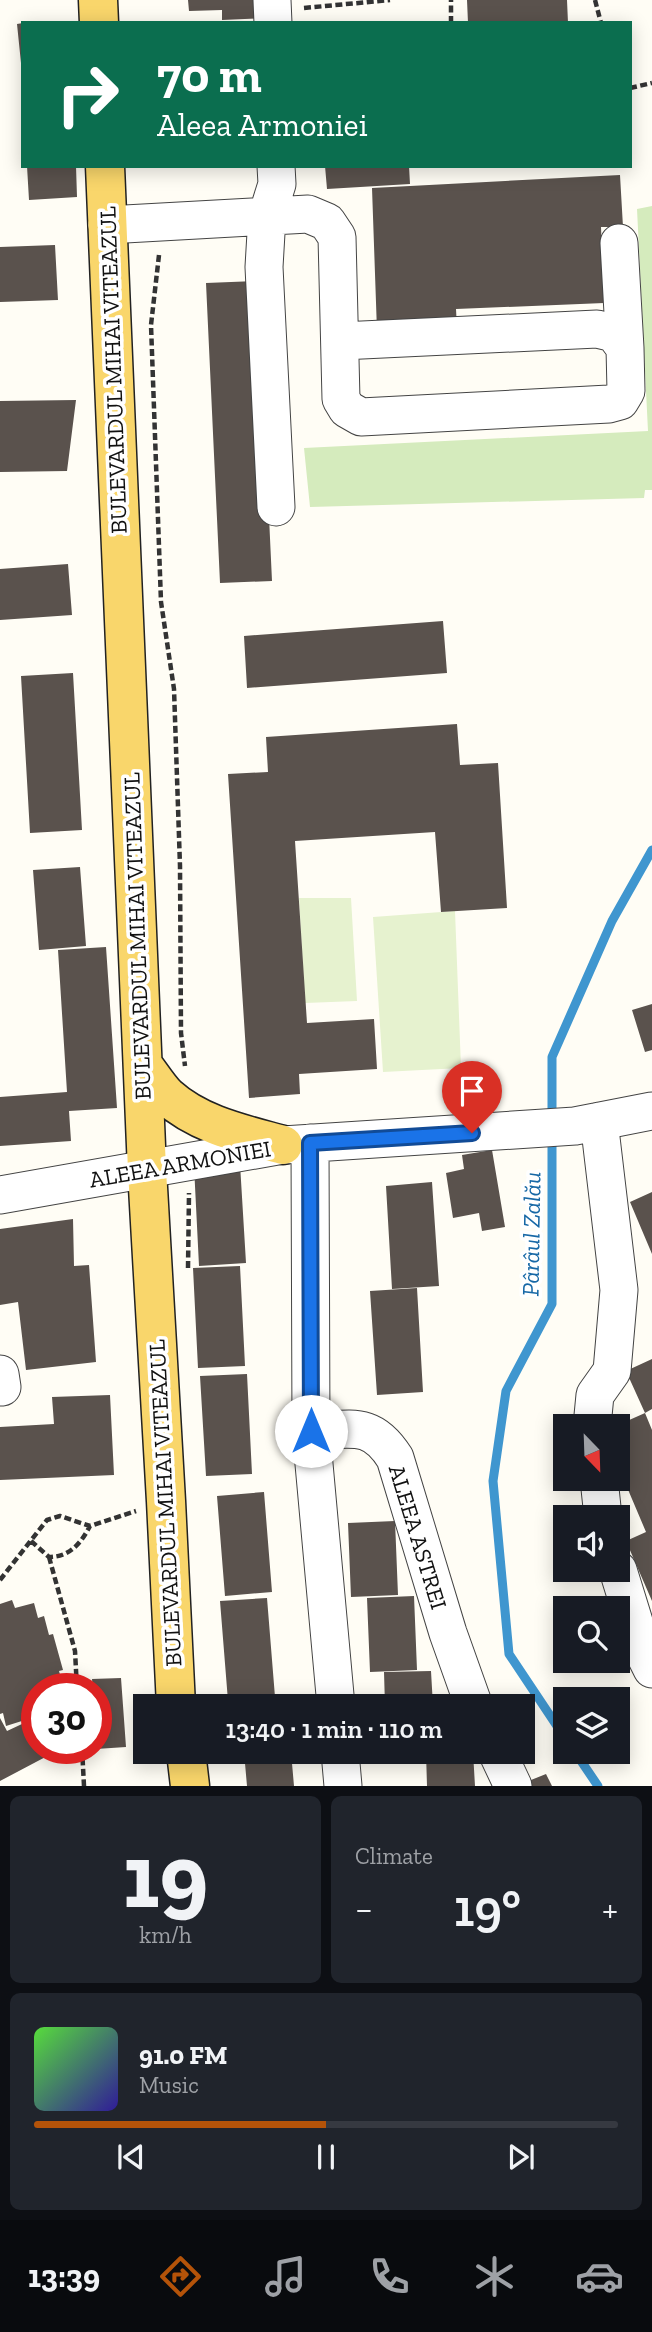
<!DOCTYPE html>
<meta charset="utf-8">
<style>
body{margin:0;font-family:"Zilla Slab",serif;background:#20242c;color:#f1f3f6;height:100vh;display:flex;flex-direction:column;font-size:26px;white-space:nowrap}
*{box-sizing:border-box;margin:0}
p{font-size:23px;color:#9ea1a6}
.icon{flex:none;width:38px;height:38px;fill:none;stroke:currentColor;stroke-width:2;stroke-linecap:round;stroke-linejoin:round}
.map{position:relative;height:1786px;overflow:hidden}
.details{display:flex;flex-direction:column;gap:10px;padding:10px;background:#0d0f14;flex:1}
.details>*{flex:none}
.banner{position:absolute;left:21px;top:21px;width:611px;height:147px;border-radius:0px;box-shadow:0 4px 18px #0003;background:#0b6e4f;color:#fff;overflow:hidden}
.needle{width:46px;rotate:157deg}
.buttons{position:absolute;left:553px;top:1414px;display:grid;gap:14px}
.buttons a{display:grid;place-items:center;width:77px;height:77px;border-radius:0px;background:#171b24;box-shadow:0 4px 18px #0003;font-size:35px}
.speed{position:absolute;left:21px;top:1673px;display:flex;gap:14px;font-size:35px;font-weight:700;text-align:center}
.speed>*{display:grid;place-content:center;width:91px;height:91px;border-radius:50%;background:#171b24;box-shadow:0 4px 18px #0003;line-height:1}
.speed .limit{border:10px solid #d22;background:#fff;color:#111}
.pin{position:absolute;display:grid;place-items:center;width:60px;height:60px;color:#fff;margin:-72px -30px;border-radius:50% 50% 50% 0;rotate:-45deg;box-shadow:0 0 7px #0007}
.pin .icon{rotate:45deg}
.me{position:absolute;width:77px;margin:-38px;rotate:0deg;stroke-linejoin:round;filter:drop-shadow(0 0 5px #0008)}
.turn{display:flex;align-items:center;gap:24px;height:147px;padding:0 21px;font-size:32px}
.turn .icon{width:91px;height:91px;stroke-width:2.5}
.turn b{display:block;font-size:49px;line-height:60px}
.big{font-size:52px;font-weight:600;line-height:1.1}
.details .card{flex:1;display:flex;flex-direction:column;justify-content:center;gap:10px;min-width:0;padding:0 24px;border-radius:10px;background:#20242c}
.details .dial{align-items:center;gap:0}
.dial b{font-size:91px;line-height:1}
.song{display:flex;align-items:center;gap:21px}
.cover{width:84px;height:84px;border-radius:10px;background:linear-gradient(135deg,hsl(110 70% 55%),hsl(250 70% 35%))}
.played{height:7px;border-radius:4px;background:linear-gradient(90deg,#b45309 50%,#363941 50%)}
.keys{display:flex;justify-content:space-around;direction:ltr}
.heat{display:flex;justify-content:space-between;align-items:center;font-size:38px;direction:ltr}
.details .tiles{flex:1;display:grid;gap:10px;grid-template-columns:1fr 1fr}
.card:last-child{grid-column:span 2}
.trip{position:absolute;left:133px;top:1694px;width:402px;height:70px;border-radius:0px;background:#171b24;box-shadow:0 4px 18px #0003;font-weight:600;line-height:70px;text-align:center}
.dock{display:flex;height:112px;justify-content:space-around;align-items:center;background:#090b0e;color:#9ea1a6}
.dock .icon{width:49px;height:49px}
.dock .selected{color:#b45309}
.dock b{font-size:32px;color:#f1f3f6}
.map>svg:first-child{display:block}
</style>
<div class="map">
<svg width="652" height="1786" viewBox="0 0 652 1786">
<rect width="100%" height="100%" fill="#fffdf5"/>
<path fill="#d5ebbd" d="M652 206V490H645L644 498 310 507 304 448 648 431 637 209Z"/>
<path fill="#e6f2cf" d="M299 898H351L357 1001 305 1003Z
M455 911 461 1068 383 1072 373 917Z"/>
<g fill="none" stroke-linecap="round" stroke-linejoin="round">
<path stroke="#3f96cf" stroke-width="9" d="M552 1119V1057L612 921 652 850
M552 1137V1304L506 1391 493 1481 509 1654 565 1738
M575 1752 598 1786"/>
</g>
<path fill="#5a524d" d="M188 0H264L265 18 222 20V10L189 11Z
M467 0H567L568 23H468Z
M23 23V63H21L17 24Z
M27 166H76L77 197 29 200Z
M325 166H409L410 184 327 189Z
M620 175 623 227H601L604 303 456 309 457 328 377 331 372 188Z
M55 245 58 300 0 302V247Z
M258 281 272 581 220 583 206 283Z
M76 400 67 471 0 472V401Z
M68 564 72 615 0 620V569Z
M443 621 447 673 247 688 244 636Z
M73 673 82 830 30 833 21 676Z
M457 724 460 765 498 763 507 908 441 912 435 832 295 841 307 1023 374 1019 377 1069 299 1074 300 1094 249 1098 228 774 268 772 266 737Z
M80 867 86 946 39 950 33 870Z
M106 947 117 1108 69 1111 71 1141 0 1146V1097L67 1092 58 950Z
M652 1004V1050L645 1052 632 1010Z
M492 1150 505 1227 482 1231 479 1213 453 1218 446 1173 464 1169 462 1155Z
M240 1164 246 1263 199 1266 194 1166Z
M432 1182 439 1286 392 1289 386 1186Z
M652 1192V1254L630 1202Z
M73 1219 74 1266 89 1265 96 1362 26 1370 18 1302 0 1305V1229Z
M240 1266 245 1366 198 1368 193 1268Z
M417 1288 423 1392 377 1395 370 1291Z
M652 1359V1409L645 1413 626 1371Z
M247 1374 252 1474 206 1476 200 1376Z
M110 1395 114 1475 0 1480V1427L54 1424 52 1397Z
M645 1413 652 1430V1601L626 1541 646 1532 618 1466V1425Z
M264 1492 272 1592 225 1596 217 1496Z
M395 1521 398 1595 351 1597 348 1523Z
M414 1596 417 1670 370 1672 367 1598Z
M267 1598 275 1697 228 1701 220 1601Z
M12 1600 15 1608 34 1603 38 1618 44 1616 49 1635 53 1634 63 1670 59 1671 64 1689H37V1725L27 1728 25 1720 6 1726 3 1713 0 1714V1604Z
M431 1671 433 1706H385L384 1672Z
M121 1678 126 1747 96 1749V1689H93L92 1679Z
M0 1718 7 1731 22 1724 28 1736 37 1731V1748H50L53 1753 0 1781Z
M244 1752H291L294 1786H247Z
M426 1752H473L475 1786H427Z
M546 1774 552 1786H528L526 1782Z"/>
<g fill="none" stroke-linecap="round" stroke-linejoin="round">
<defs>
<path id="minor" d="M272 0 273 23
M107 225 308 214 327 222 337 237 341 399 347 409 361 417 609 404 620 401 626 391 625 348 614 333 597 329 341 341
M619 243 625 348
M276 507 264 267 267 216 277 184 276 166
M310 1143 311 1431 336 1706
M0 1195 283 1145 575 1126 652 1111
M0 1374 2 1387H0
M592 1426 595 1395 612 1371 619 1290 599 1121
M311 1431C351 1430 371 1420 395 1458L448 1633 474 1706
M599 1479 603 1517
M618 1570 643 1651 652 1669
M340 1752 343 1786
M497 1752 513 1786"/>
<path id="major" d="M98 0 99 23
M105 166 147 1170 166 1501 176 1706
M143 1065C151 1075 158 1087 167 1096 199 1125 243 1134 283 1145
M186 1752 190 1786"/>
</defs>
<use href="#minor" stroke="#444" stroke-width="39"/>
<use href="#major" stroke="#222" stroke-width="41"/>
<path stroke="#333" stroke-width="4.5" stroke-dasharray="7 3.5" stroke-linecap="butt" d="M595 0 601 23
M304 8 390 0
M451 23V0
M630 88 652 83
M159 255 151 325 161 602 174 689 180 866 181 1033 185 1066
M188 1268 189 1193
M31 1541 49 1557C70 1557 81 1543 90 1526
M49 1557 75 1651 77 1689
M0 1580 47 1520 60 1516 90 1526 136 1511
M82 1748 84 1786"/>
<use href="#minor" stroke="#fff" stroke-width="37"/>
<use href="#major" stroke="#f9d66b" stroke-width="38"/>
</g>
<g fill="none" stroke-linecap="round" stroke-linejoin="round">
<defs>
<path id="route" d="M311 1431 310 1143 472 1133"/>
</defs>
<use href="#route" stroke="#114b97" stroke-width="18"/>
<use href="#route" stroke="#1a73e8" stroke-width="12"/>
</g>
<g text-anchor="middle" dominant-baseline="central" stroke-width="7" stroke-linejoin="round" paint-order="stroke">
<g font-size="23" fill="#111" stroke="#fff">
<text transform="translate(113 370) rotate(-92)">BULEVARDUL MIHAI VITEAZUL</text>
<text transform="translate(137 936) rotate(-92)">BULEVARDUL MIHAI VITEAZUL</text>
<text transform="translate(180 1164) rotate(-10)">ALEEA ARMONIEI</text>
<text transform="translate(165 1503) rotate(-93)">BULEVARDUL MIHAI VITEAZUL</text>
<text transform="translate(418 1537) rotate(73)">ALEEA ASTREI</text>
</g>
<g font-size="24" font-style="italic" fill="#1768a6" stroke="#fff">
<text transform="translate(531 1234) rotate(-89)">Pârâul Zalău</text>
</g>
</g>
</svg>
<div class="buttons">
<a><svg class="needle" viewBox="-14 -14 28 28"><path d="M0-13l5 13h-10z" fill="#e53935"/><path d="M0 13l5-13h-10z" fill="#9ea1a6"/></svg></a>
<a><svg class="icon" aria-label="sound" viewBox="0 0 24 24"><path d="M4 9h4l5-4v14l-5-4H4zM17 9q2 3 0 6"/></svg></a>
<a><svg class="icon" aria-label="search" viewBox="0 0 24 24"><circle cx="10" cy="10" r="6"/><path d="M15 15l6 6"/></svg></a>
<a><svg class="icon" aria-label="layers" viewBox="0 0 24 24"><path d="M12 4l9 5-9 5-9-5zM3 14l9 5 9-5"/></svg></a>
</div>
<div class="speed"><div class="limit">30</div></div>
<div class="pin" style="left:472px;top:1133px;background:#d93025"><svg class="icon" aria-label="arrive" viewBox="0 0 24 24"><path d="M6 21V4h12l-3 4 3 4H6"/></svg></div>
<svg class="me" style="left:311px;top:1431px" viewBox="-20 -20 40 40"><circle r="19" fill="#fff"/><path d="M0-13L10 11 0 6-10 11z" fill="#1a73e8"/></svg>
<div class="trip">13:40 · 1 min · 110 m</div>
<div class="banner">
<div class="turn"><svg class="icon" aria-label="right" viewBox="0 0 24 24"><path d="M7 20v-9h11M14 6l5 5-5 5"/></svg><div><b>70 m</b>Aleea Armoniei</div></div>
</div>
</div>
<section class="details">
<div class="tiles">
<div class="card dial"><b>19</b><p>km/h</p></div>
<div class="card"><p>Climate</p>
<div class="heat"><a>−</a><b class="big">19°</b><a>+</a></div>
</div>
<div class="card">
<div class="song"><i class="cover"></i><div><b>91.0 FM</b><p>Music</p></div></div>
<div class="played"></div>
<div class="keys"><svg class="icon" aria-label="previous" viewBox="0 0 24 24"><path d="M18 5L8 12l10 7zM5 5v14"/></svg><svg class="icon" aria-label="pause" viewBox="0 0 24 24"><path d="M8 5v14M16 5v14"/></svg><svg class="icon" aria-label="next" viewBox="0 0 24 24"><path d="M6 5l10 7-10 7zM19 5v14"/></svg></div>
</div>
</div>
</section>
<nav class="dock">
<b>13:39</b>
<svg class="icon selected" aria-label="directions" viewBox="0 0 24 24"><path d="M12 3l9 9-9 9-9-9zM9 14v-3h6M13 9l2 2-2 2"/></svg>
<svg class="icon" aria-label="music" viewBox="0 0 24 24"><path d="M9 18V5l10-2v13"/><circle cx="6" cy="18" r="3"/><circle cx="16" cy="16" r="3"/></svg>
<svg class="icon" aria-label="phone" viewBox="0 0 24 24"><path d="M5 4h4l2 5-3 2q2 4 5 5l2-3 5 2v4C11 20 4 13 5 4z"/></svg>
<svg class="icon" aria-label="climate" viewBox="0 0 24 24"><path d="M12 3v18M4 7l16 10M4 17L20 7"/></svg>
<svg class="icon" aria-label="car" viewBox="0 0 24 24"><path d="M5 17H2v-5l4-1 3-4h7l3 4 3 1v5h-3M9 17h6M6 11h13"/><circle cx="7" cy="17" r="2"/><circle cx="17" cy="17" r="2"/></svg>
</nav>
